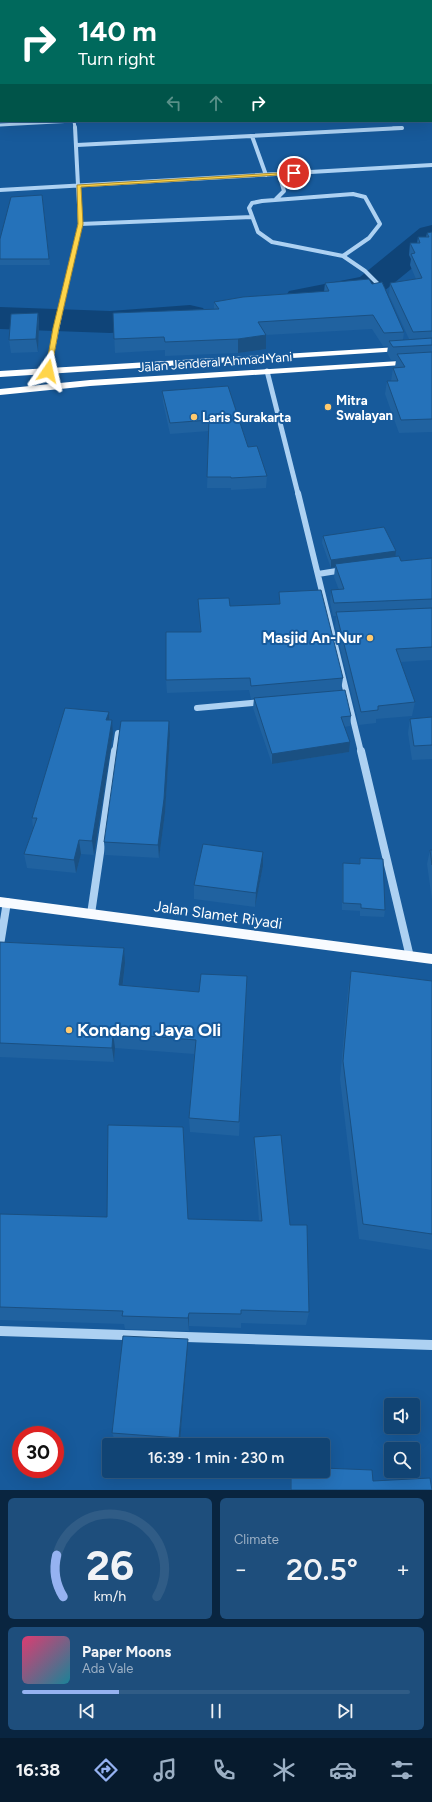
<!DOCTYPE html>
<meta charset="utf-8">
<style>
body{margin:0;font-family:Figtree,sans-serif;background:#1e4e7c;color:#f1f3f6;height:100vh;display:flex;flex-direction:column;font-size:15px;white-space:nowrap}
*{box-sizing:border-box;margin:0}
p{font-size:13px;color:#9cb0c5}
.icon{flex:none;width:22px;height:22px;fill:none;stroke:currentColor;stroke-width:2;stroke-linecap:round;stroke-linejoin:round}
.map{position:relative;height:1490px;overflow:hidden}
.details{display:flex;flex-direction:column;gap:8px;padding:8px;background:#092540;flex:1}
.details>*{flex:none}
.top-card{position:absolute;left:0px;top:0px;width:432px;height:122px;box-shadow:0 4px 16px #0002,0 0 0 1px #305c86;background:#00695c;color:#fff;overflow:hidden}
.fabs{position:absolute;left:384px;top:1398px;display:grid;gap:8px}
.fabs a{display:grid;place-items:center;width:36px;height:36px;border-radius:4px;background:#114474;box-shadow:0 4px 16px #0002,0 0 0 1px #305c86;font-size:20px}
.speed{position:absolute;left:12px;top:1426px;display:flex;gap:8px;font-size:20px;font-weight:700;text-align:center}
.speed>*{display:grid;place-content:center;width:52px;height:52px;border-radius:50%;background:#114474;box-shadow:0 4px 16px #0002,0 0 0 1px #305c86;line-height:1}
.speed .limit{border:6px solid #d22;background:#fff;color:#111}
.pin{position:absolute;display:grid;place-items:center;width:34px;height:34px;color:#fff;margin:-17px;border:2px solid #fff;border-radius:50%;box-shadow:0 1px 4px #0007}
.me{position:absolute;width:44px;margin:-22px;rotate:11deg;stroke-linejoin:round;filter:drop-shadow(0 0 3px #0008)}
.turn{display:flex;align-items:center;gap:14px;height:84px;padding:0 12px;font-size:18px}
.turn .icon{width:52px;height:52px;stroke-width:2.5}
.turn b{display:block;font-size:28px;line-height:34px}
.lanes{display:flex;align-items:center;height:38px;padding:0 12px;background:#0003;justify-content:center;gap:20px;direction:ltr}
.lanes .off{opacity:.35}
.big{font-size:30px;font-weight:600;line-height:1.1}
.details .widget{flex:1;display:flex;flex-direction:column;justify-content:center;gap:6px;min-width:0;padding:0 14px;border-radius:6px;background:#1e4e7c}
.details .dial{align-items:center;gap:0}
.dial svg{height:104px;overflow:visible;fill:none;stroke:#305c86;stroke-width:7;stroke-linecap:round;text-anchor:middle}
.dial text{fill:#f1f3f6;stroke:none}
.song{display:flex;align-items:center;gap:12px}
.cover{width:48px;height:48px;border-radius:6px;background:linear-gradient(135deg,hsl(340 70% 55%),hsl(190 70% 35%))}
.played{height:4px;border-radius:2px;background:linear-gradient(90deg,#95b2f1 25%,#305c86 25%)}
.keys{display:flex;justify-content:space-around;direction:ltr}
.heat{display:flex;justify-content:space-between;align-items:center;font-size:22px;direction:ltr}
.details .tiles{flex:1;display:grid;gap:8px;grid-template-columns:1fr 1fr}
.widget:last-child{grid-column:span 2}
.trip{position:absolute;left:102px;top:1438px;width:228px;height:40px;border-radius:4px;background:#114474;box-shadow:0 4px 16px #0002,0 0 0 1px #305c86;font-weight:600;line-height:40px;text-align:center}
.dock{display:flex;height:64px;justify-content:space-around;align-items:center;background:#071b2e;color:#9cb0c5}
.dock .icon{width:28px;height:28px}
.dock .selected{color:#95b2f1}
.dock b{font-size:18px;color:#f1f3f6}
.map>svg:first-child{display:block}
</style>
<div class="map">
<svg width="432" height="1490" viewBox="0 0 432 1490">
<rect width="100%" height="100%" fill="#175a9b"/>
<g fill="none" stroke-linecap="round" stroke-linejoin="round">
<path fill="#0f4478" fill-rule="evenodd" d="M432 225V252L383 292 302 310 289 307 284 299 289 291 360 277 420 228Z
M190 305 203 308 208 316 203 324 190 327 110 333 0 329V307L110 311Z"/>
<path stroke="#add1f2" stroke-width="3" d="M310 1 340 0
M0 19 1 16
M74 121 75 128
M0 125 74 121
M393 128H402"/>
<path stroke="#add1f2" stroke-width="4" d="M252 136 266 175
M77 145 402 128
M0 190 432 165
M353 194 365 197 380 224 369 238 343 256 272 242 258 232 249 208 252 203 262 201Z
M276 199 284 191 279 174
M80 224 252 217
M343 256 365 271 383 289
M65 290 80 224 75 127"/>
<path stroke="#add1f2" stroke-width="5" d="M48 371 65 289
M267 371 298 494"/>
<path stroke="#add1f2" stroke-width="6" d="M298 493 361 752
M318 574 343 570
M197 708 263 702
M115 752 118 733"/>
<path stroke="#add1f2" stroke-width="8" d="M361 751 410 957
M91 914 115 751
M0 945 7 902"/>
<path stroke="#add1f2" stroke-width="10" d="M0 1331 432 1345"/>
<path fill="#f8fbff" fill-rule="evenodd" d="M0 897 432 954V964L0 907Z"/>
<path fill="#fff" fill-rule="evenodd" d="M432 345V349L0 377V371Z
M432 359V363L90 386 0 395V389L90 380Z"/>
</g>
<path fill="#2062a0" d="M42 195 50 265H0V239Z
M432 232V432L399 433 385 394 387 381H391L393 368H396L395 367 396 360H391L387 353 388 346H383L372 329 266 335V349L238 353 165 356V350L115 353 113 313 214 309V302L324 292 325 283 404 332 403 340 409 339 389 295 390 283 416 279 410 265 411 259 409 255 410 243H417L418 237H426L427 233Z
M38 313 39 326 38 352 11 353 9 340Z
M228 386 248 447 267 476 266 488 231 490V488H207L209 431 170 434 163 402 162 391Z
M323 536 395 556 401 561 432 558V660L401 662 415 702 412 716 376 719V723L359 725 335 626 336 616H333L330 602 331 590H339L334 577 335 567 331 568 322 543Z
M279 592 343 678 341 690 351 716 350 726 344 727 349 752 272 764 253 708 254 698 251 699 249 690 167 693 166 680 200 632 199 611 198 599 230 606 279 604Z
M109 712 110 720 113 734 94 855 81 854 76 873 27 868 24 854 33 828 32 818Z
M432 717V759L412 760 408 733 410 719Z
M170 735 165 813 159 858 105 855 104 842Z
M430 850H432V900L427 864Z
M360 858 385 910 384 917 360 916V911L342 910V871L343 863 359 864Z
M263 866 255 907 194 899V885Z
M0 942 125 963 123 985 199 992 247 976 239 1136 190 1132 189 1118 194 1054 115 1048 114 1062 0 1057Z
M351 971 432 981V1250L359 1239 340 1079 348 990Z
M254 1137 290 1225 309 1312 306 1325 241 1323V1328L189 1326V1331L125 1329 124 1324 0 1320V1214L259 1221 254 1153Z
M188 1344 180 1443 114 1438 112 1433Z
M290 1471H323L373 1481 432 1490H290Z"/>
<path fill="#1a5082" d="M38 313 39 326 38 352 36 339Z
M266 335V349L238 353V339Z
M396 551 395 559 335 564V567L331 568V560Z
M109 712 110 726 106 720Z
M112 720 113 734 94 855 92 841Z
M169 721 170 735 165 813 159 858 158 845Z
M350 742 349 752 272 764V754Z
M79 840 81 854 76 873 74 860Z
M263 852V866L255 907 256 893Z
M124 948 125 963 121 1000 119 985Z
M113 1033 115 1048 114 1062 112 1048Z
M189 1313V1331L188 1318Z
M188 1339V1344L180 1443 179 1438Z"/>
<path fill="#2572ba" stroke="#1a5082" d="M101 0H188L189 1H101Z
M42 195 49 259H0V239L11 197Z
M432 232V331L413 332 390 283 422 278 411 254 415 253 410 243H420L418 237H429L427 233Z
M369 279 372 284 382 282 404 332 384 333 373 315 258 322 266 335 238 339 165 342 164 337 114 339 113 313 219 309 214 302 243 297 329 291 325 283Z
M38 313 36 339 9 340 11 314Z
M432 338V345L393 347 389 341Z
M432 352V419L401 420 387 381H398L393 368 405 367 397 354Z
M228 386 248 447 257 446 267 476 231 478V477H207L209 420 170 423 162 391Z
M384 527 396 551 331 560 323 536Z
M399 556 401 561 432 558V599L334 603 331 590 344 589 335 564Z
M321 590 343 678 251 686 250 678 166 680V632H201L198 599 229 598 230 606 280 604 279 592Z
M432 608V647L396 649 415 702 378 706V710L361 712 336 612Z
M345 690 351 716 341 717 350 742 272 754 254 698Z
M65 708 109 712 106 720H112L92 841 79 840 74 860 24 854 37 818H32Z
M432 717V745L414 746 410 719Z
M121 721H169L164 799 158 845 104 842Z
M203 844 263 852 256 893 194 885Z
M430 850H432V865Z
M360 858 383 859 385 910 361 908V904L343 903V863L360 864Z
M0 942 124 948 119 985 199 992 201 974 247 976 239 1122 189 1118 196 1040 113 1033 112 1048 0 1043Z
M351 971 432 981V1234L363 1224 343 1061Z
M108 1125 183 1127 188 1219 262 1221 254 1137 281 1135 290 1225H307L309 1312 241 1310V1314L189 1313 188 1318 122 1316 123 1311 0 1307V1214L107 1217Z
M123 1336 188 1339 179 1438 112 1433Z
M323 1468 372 1470 373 1481 430 1478 432 1490H291V1471H323Z"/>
<path fill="#ffd54a" stroke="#a68a30" d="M294 172 295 174 81 187 83 224 59 328 51 371 45 373 53 328 78 224 77 185Z"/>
<g fill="#ffca6e" stroke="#175a9b" stroke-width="1.5">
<circle cx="328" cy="407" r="4"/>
<circle cx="194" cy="417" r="4"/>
<circle cx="370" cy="638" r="4"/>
<circle cx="69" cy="1030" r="4"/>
</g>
<g text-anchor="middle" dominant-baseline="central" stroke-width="4" stroke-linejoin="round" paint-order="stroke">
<g font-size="13" fill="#fff" stroke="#175a9b">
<text transform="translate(215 362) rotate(-4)">Jalan Jenderal Ahmad Yani</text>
</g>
<g font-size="13" font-weight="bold" fill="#fff" stroke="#175a9b" text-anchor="start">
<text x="336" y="400">Mitra<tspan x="336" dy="15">Swalayan</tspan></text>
<text x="202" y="417">Laris Surakarta</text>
</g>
<g font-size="15" font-weight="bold" fill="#fff" stroke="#175a9b" text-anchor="end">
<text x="362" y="638">Masjid An-Nur</text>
</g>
<g font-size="15" fill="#fff" stroke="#175a9b">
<text transform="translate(218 915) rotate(8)">Jalan Slamet Riyadi</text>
</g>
<g font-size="18" font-weight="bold" fill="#fff" stroke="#175a9b" text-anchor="start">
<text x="77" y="1030">Kondang Jaya Oli</text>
</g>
</g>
</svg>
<div class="fabs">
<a><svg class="icon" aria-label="sound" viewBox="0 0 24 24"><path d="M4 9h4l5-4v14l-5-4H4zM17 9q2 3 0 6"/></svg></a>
<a><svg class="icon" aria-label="search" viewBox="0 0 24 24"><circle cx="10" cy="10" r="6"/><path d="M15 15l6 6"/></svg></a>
</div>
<div class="speed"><div class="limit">30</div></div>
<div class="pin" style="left:294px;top:173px;background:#d93025"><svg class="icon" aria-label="arrive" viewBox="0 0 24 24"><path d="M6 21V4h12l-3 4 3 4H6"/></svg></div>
<svg class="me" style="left:48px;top:371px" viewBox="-20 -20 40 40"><path d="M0-17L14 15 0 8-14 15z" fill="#ffd54a" stroke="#fff" stroke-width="4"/></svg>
<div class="trip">16:39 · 1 min · 230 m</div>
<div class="top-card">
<div class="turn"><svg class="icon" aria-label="right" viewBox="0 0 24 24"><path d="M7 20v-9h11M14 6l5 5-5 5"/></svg><div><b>140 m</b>Turn right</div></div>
<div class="lanes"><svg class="icon off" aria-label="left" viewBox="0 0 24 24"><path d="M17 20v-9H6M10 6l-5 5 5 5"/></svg><svg class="icon off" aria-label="ahead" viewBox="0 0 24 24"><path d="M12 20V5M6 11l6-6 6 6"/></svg><svg class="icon" aria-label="right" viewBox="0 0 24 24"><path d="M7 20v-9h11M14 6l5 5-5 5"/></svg></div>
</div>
</div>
<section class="details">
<div class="tiles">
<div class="widget dial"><svg viewBox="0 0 100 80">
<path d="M14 69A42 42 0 1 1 86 69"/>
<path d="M14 69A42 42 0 0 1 9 37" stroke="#95b2f1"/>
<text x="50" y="56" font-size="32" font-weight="700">26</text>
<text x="50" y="72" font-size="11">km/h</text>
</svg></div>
<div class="widget"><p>Climate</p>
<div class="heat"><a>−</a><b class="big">20.5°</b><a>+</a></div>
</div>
<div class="widget">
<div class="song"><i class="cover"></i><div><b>Paper Moons</b><p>Ada Vale</p></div></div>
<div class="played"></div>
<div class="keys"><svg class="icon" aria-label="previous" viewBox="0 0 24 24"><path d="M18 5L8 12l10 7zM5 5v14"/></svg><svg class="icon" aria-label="pause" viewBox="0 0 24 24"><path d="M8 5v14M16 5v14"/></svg><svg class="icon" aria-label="next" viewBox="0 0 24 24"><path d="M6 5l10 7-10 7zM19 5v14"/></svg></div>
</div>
</div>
</section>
<nav class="dock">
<b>16:38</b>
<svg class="icon selected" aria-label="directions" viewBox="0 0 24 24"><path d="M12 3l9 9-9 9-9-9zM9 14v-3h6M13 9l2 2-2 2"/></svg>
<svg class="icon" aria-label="music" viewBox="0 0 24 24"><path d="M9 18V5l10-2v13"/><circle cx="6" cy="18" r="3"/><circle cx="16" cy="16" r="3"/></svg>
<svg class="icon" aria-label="phone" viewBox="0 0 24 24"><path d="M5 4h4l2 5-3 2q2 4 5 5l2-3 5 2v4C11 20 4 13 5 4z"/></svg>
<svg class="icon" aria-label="climate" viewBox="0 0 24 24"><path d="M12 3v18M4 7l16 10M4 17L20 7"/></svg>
<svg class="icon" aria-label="car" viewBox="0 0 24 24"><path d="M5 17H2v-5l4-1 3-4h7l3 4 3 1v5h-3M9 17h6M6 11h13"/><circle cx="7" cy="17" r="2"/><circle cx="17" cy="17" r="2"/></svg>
<svg class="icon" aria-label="filters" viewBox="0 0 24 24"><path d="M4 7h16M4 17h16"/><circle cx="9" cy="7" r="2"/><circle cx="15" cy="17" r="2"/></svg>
</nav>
